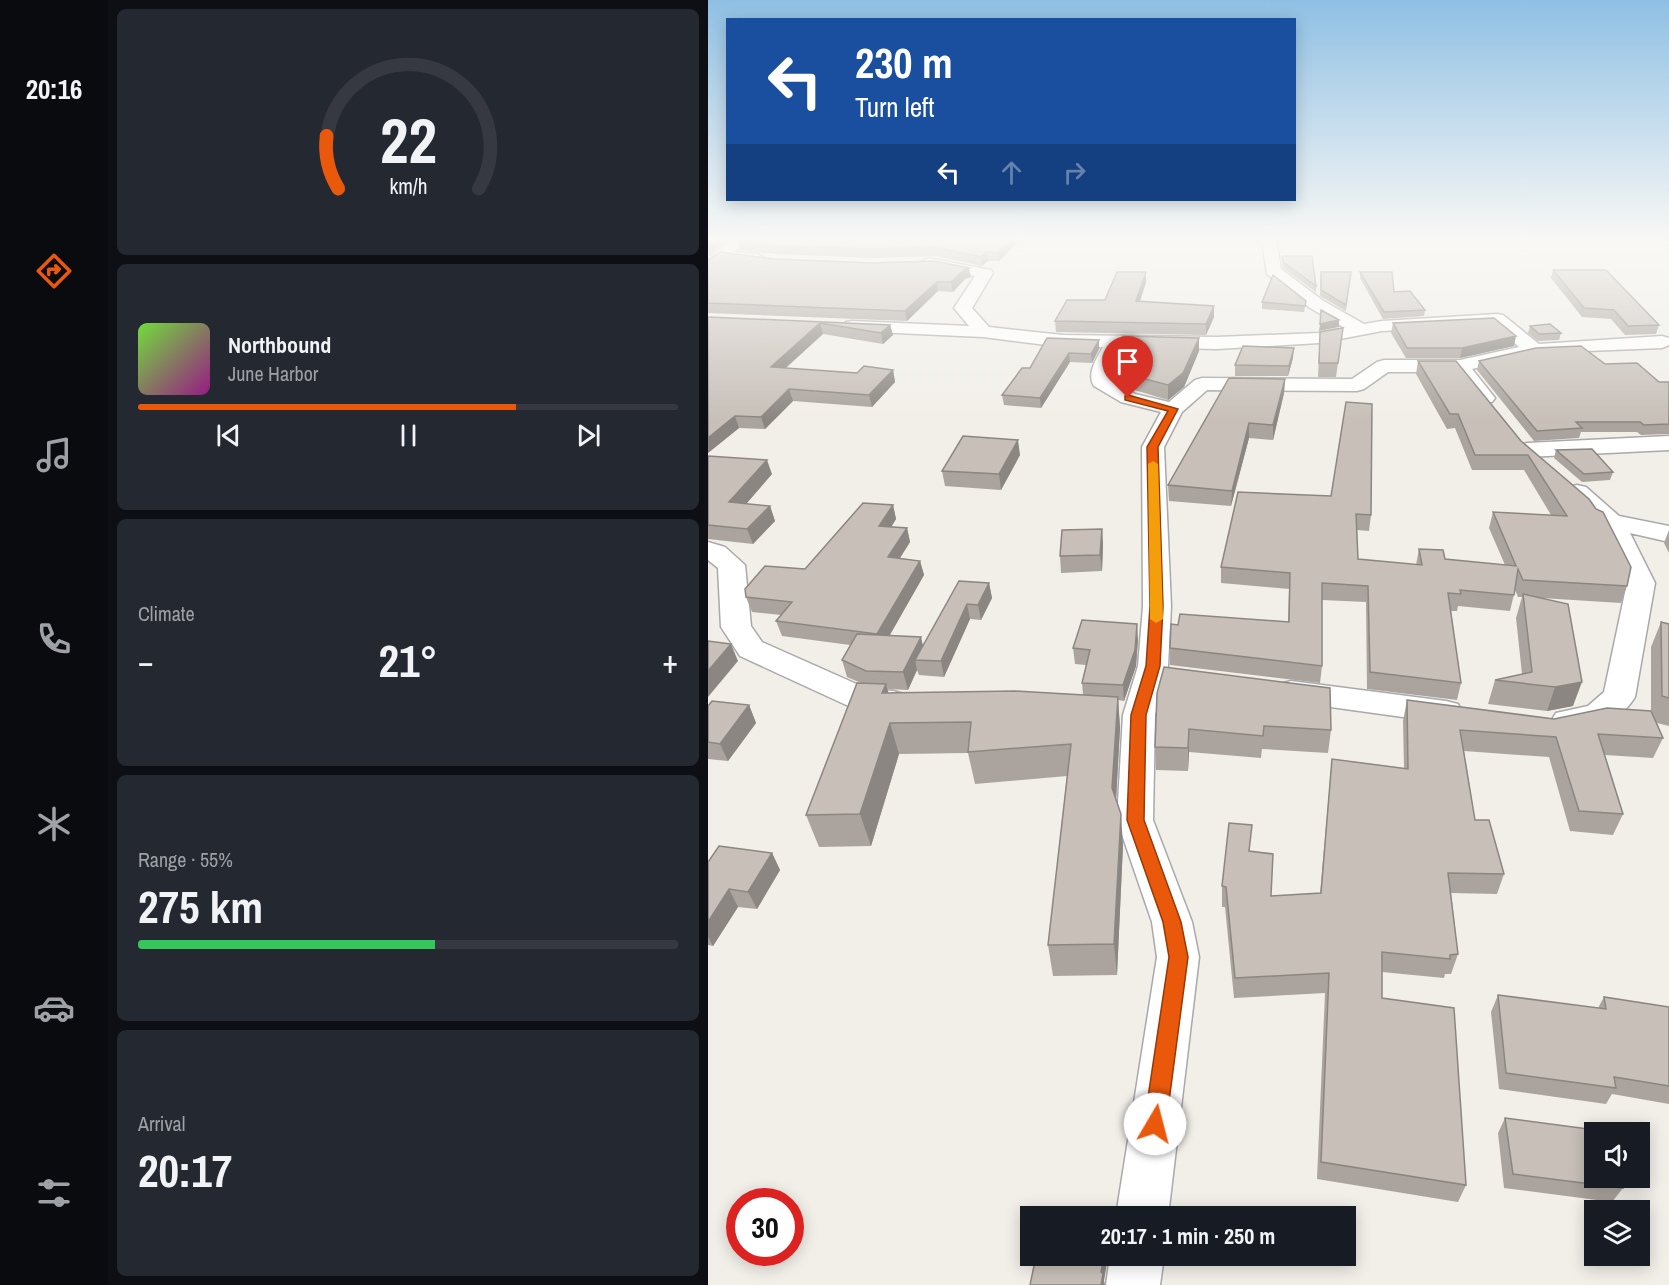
<!DOCTYPE html>
<meta charset="utf-8">
<style>
body{margin:0;font-family:"Archivo Narrow",sans-serif;background:#242831;color:#f1f3f6;height:100vh;display:flex;flex-direction:column;font-size:22px;white-space:nowrap}
*{box-sizing:border-box;margin:0}
p{font-size:20px;color:#9ea1a6}
.icon{flex:none;width:33px;height:33px;fill:none;stroke:currentColor;stroke-width:2;stroke-linecap:round;stroke-linejoin:round}
.map{position:relative;flex:1;overflow:hidden}
.details{display:flex;flex-direction:column;gap:9px;padding:9px;background:#0d0f14;width:600px}
.details>*{flex:none}
.hud{position:absolute;left:18px;top:18px;width:570px;height:183px;border-radius:0px;box-shadow:0 3px 15px #0003;background:#1a4fa0;color:#fff;overflow:hidden}
.tools{position:absolute;left:876px;top:1122px;display:grid;gap:12px}
.tools a{display:grid;place-items:center;width:66px;height:66px;border-radius:0px;background:#171b24;box-shadow:0 3px 15px #0003;font-size:30px}
.speed{position:absolute;left:18px;top:1188px;display:flex;gap:12px;font-size:30px;font-weight:700;text-align:center}
.speed>*{display:grid;place-content:center;width:78px;height:78px;border-radius:50%;background:#171b24;box-shadow:0 3px 15px #0003;line-height:1}
.speed .limit{border:9px solid #d22;background:#fff;color:#111}
.pin{position:absolute;display:grid;place-items:center;width:51px;height:51px;color:#fff;margin:-62px -26px;border-radius:50% 50% 50% 0;rotate:-45deg;box-shadow:0 0 6px #0007}
.pin .icon{rotate:45deg}
.me{position:absolute;width:66px;margin:-33px;rotate:8deg;stroke-linejoin:round;filter:drop-shadow(0 0 4px #0008)}
.turn{display:flex;align-items:center;gap:21px;height:126px;padding:0 30px;font-size:27px}
.turn .icon{width:78px;height:78px;stroke-width:2.5}
.turn b{display:block;font-size:42px;line-height:51px}
.lanes{display:flex;align-items:center;height:57px;padding:0 30px;background:#0003;justify-content:center;gap:30px;direction:ltr}
.lanes .off{opacity:.35}
.big{font-size:45px;font-weight:800;line-height:1.1}
.details .card{flex:1;display:flex;flex-direction:column;justify-content:center;gap:9px;min-width:0;padding:0 21px;border-radius:9px;background:#242831}
.details .dial{align-items:center;gap:0}
.dial svg{height:156px;overflow:visible;fill:none;stroke:#363941;stroke-width:7;stroke-linecap:round;text-anchor:middle}
.dial text{fill:#f1f3f6;stroke:none}
.song{display:flex;align-items:center;gap:18px}
.cover{width:72px;height:72px;border-radius:9px;background:linear-gradient(135deg,hsl(100 70% 55%),hsl(310 70% 35%))}
.played{height:6px;border-radius:3px;background:linear-gradient(90deg,#ea580c 70%,#363941 70%)}
.keys{display:flex;justify-content:space-around;direction:ltr}
.heat{display:flex;justify-content:space-between;align-items:center;font-size:33px;direction:ltr}
.charge{height:9px;border-radius:4px;background:linear-gradient(90deg,#34c759 55%,#363941 0)}
.trip{position:absolute;left:312px;top:1206px;width:336px;height:60px;border-radius:0px;background:#171b24;box-shadow:0 3px 15px #0003;font-weight:800;line-height:60px;text-align:center}
main{display:flex;flex:1;min-height:0}
.menu{display:flex;flex-direction:column;width:108px;justify-content:space-around;align-items:center;background:#090b0e;color:#9ea1a6}
.menu .icon{width:42px;height:42px}
.menu .selected{color:#ea580c}
.menu b{font-size:27px;color:#f1f3f6}
.map>svg:first-child{display:block}
</style>
<main>
<nav class="menu">
<b>20:16</b>
<svg class="icon selected" aria-label="directions" viewBox="0 0 24 24"><path d="M12 3l9 9-9 9-9-9zM9 14v-3h6M13 9l2 2-2 2"/></svg>
<svg class="icon" aria-label="music" viewBox="0 0 24 24"><path d="M9 18V5l10-2v13"/><circle cx="6" cy="18" r="3"/><circle cx="16" cy="16" r="3"/></svg>
<svg class="icon" aria-label="phone" viewBox="0 0 24 24"><path d="M5 4h4l2 5-3 2q2 4 5 5l2-3 5 2v4C11 20 4 13 5 4z"/></svg>
<svg class="icon" aria-label="climate" viewBox="0 0 24 24"><path d="M12 3v18M4 7l16 10M4 17L20 7"/></svg>
<svg class="icon" aria-label="car" viewBox="0 0 24 24"><path d="M5 17H2v-5l4-1 3-4h7l3 4 3 1v5h-3M9 17h6M6 11h13"/><circle cx="7" cy="17" r="2"/><circle cx="17" cy="17" r="2"/></svg>
<svg class="icon" aria-label="filters" viewBox="0 0 24 24"><path d="M4 7h16M4 17h16"/><circle cx="9" cy="7" r="2"/><circle cx="15" cy="17" r="2"/></svg>
</nav>
<section class="details">
<div class="card dial"><svg viewBox="0 0 100 80">
<path d="M14 69A42 42 0 1 1 86 69"/>
<path d="M14 69A42 42 0 0 1 8 42" stroke="#ea580c"/>
<text x="50" y="56" font-size="32" font-weight="700">22</text>
<text x="50" y="72" font-size="11">km/h</text>
</svg></div>
<div class="card">
<div class="song"><i class="cover"></i><div><b>Northbound</b><p>June Harbor</p></div></div>
<div class="played"></div>
<div class="keys"><svg class="icon" aria-label="previous" viewBox="0 0 24 24"><path d="M18 5L8 12l10 7zM5 5v14"/></svg><svg class="icon" aria-label="pause" viewBox="0 0 24 24"><path d="M8 5v14M16 5v14"/></svg><svg class="icon" aria-label="next" viewBox="0 0 24 24"><path d="M6 5l10 7-10 7zM19 5v14"/></svg></div>
</div>
<div class="card"><p>Climate</p>
<div class="heat"><a>−</a><b class="big">21°</b><a>+</a></div>
</div>
<div class="card"><p>Range · 55%</p><b class="big">275 km</b><div class="charge"></div></div>
<div class="card"><p>Arrival</p><b class="big">20:17</b></div>
</section>
<div class="map">
<svg width="961" height="1285" viewBox="0 0 961 1285">
<rect width="100%" height="100%" fill="#f2efe9"/>
<g fill="none" stroke-linecap="round" stroke-linejoin="round">
<defs>
<path id="minor" d="M23 240H40L26 252 50 254 58 259 50 264 7 258 4 255Z
M554 240H568L573 269 614 300 656 324 674 321 789 314 795 315 831 344 954 336 961 338V345L954 348 830 353 764 369 787 398 784 402C766 407 757 385 746 372H680L656 389 649 391 499 390 474 412 456 447 463 606 460 666 447 715 445 820 484 922 491 957 460 1216H408L449 957 444 922 409 820 415 715 430 666 435 606 434 447 453 412 413 402 386 386C378 374 389 358 395 347H355L275 337 144 331 138 330 135 326 138 322 144 321 261 326 246 308 267 276 215 266 212 263 220 258 283 270 285 273 264 308 281 327 355 335 509 337 611 333 637 328 602 308 559 274ZM785 325 811 347 752 360H676L669 362 644 379 494 378 487 380 461 402 427 394 403 380 404 367 414 347 509 349 611 343 674 331Z
M961 436V450L819 457 811 455 808 450 811 445 819 443Z
M869 485 878 487 911 516 961 526V542L922 533 947 583 927 697C911 723 878 738 848 729L843 721 848 713 880 706 896 692 919 583 892 526 857 492 860 487Z
M0 542 17 547 37 565 43 626 54 642 162 690 185 691 196 694 201 702 196 710C180 715 163 714 147 709L32 656 13 627 10 568 0 560Z
M583 681 738 701 750 704 754 712 750 720 738 723 572 700 567 692 572 684Z
M402 1256H456L452 1285H398Z"/>
</defs>
<use href="#minor" stroke="#a9a9a9" stroke-width="3"/>
<use href="#minor" fill="#fff" fill-rule="evenodd"/>
</g>
<path fill="#aba49e" d="M31 240H312L291 261H280L274 266 228 256 166 258 69 254 32 250 29 242Z
M574 256 608 286V292L575 268Z
M66 259 263 277 257 279 245 292 230 291 199 321 0 313V260Z
M845 270 951 325 948 334 917 335 903 319 874 317 843 278Z
M438 272V282L432 302 506 306V317L498 335 348 332 347 321 397 300Z
M613 272H643L638 311 612 296Z
M652 272 717 310 716 316 675 319 652 278Z
M598 301 596 312 554 309V302Z
M0 317 182 325 185 335 175 344 115 334 78 368 149 373 185 370 187 382 164 407 85 401 57 429 31 428 0 453Z
M685 323 806 346 752 358H698L683 333Z
M822 326 853 333 851 340 830 341 820 333Z
M635 328 628 377H610L612 332Z
M339 338 391 349 384 363 362 362 333 408 296 405 294 395 322 368Z
M491 351 476 387 460 400 423 389 422 375 424 371H407L406 357Z
M585 358 580 376H527V365Z
M710 361H748L919 586 913 603 833 598 865 706 839 711 780 704 787 680 814 674 808 618 814 597H810L807 590 802 611 750 606 749 611H743L753 683 749 700 659 689 658 602 614 600V666L612 683 462 665V648L470 625 580 622 581 589 513 583V567L530 492 663 515 661 531 649 530 650 559 708 565 711 549 737 559 797 565 781 528 785 512 843 515 816 470H764L747 428 739 429 708 374Z
M771 361 897 364 951 382H961V434L933 435 929 432H873L871 438 826 441 769 370Z
M577 379 576 393 565 440 541 438 523 506 461 501 460 485Z
M848 450 905 472 902 480 874 482 846 458Z
M312 455 293 490 237 486 234 471Z
M0 456 64 474 38 504 62 506 67 521 45 544 0 539Z
M185 505 188 519 183 527 199 528 202 542 192 558 212 561 216 575 181 636 215 645 281 583 284 598 273 620 262 619 236 677 211 675 209 670 200 690 179 689 180 693 375 695 374 683 378 665 367 664 365 648 430 639 428 666 416 701 410 700 412 728 408 799 415 845 409 975 345 976 340 945 359 776 267 784 260 753 191 754 163 846 111 847 98 815 153 683 139 677 134 660 142 645 74 636 68 621 73 615 44 612 38 597 97 569Z
M394 529 395 545 394 571 353 573 352 556Z
M961 530V553L956 543Z
M953 622 961 624V726L949 723 955 738 945 758 897 755 915 814 905 835 862 831 841 757 756 751 767 820 796 874 789 894 743 893 750 954 743 974H737L736 978 674 972V998L758 1185 750 1202 609 1179 617 993 526 998 517 907H514V886L542 851 563 896 612 894 622 780 624 759 696 768 695 721 699 700 846 719 943 711V647Z
M449 693 623 730 620 753 554 749 553 758 481 752 480 771 448 770 447 747Z
M41 705 48 723 20 761 0 759V706Z
M64 853 72 870 49 909 30 907 5 946 0 945V862Z
M790 995 890 1008 896 997 961 1007V1104L904 1094 898 1104 791 1089 783 1012Z
M797 1118 915 1188 904 1202 796 1188 790 1133Z"/>
<path fill="#8b8681" d="M6 240H20L3 253 2 257 0 249V245Z
M303 240H312L291 261 290 253Z
M279 252 280 261 274 266 273 257Z
M261 268 263 277 257 279 245 292 243 282 256 270Z
M438 272V282L428 312V301Z
M229 282 230 291 199 321 197 311Z
M506 306V317L498 335V324Z
M631 320V327L611 331 612 324Z
M112 323 115 334 66 378 63 367Z
M182 325 185 335 175 344 173 333Z
M808 336 806 346 752 358 754 348Z
M491 338V351L476 387 460 400V385Z
M391 340V349L384 363 383 354Z
M586 348 585 358 580 376 581 366Z
M361 353 362 362 333 408 332 398Z
M185 370 187 382 164 407 161 395Z
M577 379 576 393 565 440V425Z
M81 389 85 401 57 429 53 417Z
M27 416 31 428 0 453V438Z
M541 423V438L523 506 524 491Z
M310 440 312 455 293 490 291 474Z
M59 460 64 474 27 517 21 502Z
M185 505 188 519 175 541 171 526Z
M62 506 67 521 45 544 39 529Z
M199 528 202 542 183 572 180 557Z
M394 529 395 545 394 571 392 555Z
M212 561 216 575 174 649 169 634Z
M281 583 284 598 273 620 270 605Z
M259 604 262 619 236 677 233 661Z
M429 624 430 639 428 666 416 701 415 685Z
M213 637 217 654 207 660 209 670 200 690 195 672Z
M23 644 30 661 0 697V671Z
M874 682 865 706 839 711 847 687Z
M178 684 187 716 174 693Z
M410 697 412 728 407 820 404 788Z
M41 705 48 723 20 761 12 744Z
M182 723 191 754 163 846 152 814Z
M481 729V752L480 771V748Z
M413 814 415 845 409 975 406 944Z
M64 853 72 870 49 909 40 892Z
M21 889 30 907 5 946 0 937V922Z
M396 1256H400L396 1281 397 1285H393V1272Z"/>
<path fill="#c7bfb8" stroke="#8b8681" stroke-width="1.5" d="M0 240H6L0 245Z
M31 240H303L290 253 279 252 273 257 227 247 164 249 67 246 29 242Z
M12 252 66 259 164 263 226 261 261 268 256 270 243 282H229L197 311 0 303V260Z
M574 256H604L608 286 575 262Z
M845 270H898L951 325 920 326 906 310 876 308Z
M409 272H438L428 301 506 306 498 324 347 321 359 300H397Z
M613 272H643L638 305 613 290Z
M652 272H684L686 292 702 291 717 310 676 312Z
M565 275 598 301 597 306 554 302Z
M613 310 631 320 612 324Z
M0 317 182 325 173 333 112 323 63 367 149 373 156 366 185 370 161 395 81 389 53 417 27 416 0 438Z
M786 318 808 336 754 348H699L685 323Z
M842 324 853 333 831 334 822 326Z
M635 328 630 363H611L612 332Z
M415 336 491 338 475 373 460 385 422 375 431 358 406 357Z
M339 338 391 340 383 354 361 353 332 398 294 395 314 368H322Z
M535 346 586 348 581 366 527 365Z
M873 346 897 364 929 363 951 382H961V424L936 425 932 422H868L874 428 829 431 771 361 828 348Z
M710 361H748L813 441 881 499 888 509 895 512 923 567 919 586 815 580 810 569 806 595 752 590 753 594 740 593 753 683 662 672 660 586 614 583V666L462 648 463 624 470 625 472 614 581 622 582 573 513 567 530 492 623 496 638 402 664 404 663 515 648 514 650 559 714 565 711 549 735 550 737 559 808 566 785 512 859 516 820 455H767L750 414H742Z
M521 378 577 379 565 425 541 423 524 491 460 485Z
M255 436 310 440 291 474 234 471Z
M884 449 905 472 876 474 848 450Z
M0 456 59 460 21 502 62 506 39 529 0 525Z
M155 503 185 505 171 526 199 528 180 557 212 561 169 634 68 621 84 602 38 597 37 589 57 566 97 569Z
M394 529 392 555 352 556 354 530Z
M251 581 281 583 270 605 259 604 233 661 207 660Z
M815 594 860 604 874 682 847 687 787 680 824 672Z
M374 620 429 624 427 650 415 685 374 683 382 650 365 648Z
M953 622 961 624V698L954 696Z
M149 634 213 637 195 672 158 671 134 660Z
M0 641 23 644 0 671Z
M456 667 622 688 623 730 556 726 555 736 481 729 480 748 447 747 449 693Z
M149 683 178 684 174 693 307 691 410 697 404 788 413 814 406 944 340 945 363 744 260 752 263 722 182 723 152 814 98 815Z
M699 700 846 719 899 708 943 711 955 738 890 734 915 814 871 811 848 737 752 730 767 820H781L796 874 740 873 750 954 742 955V959L674 952V998L746 1008 758 1185 613 1162 621 973 527 978 518 887 514 886 521 823 544 825 541 851 565 854 563 896 613 893 624 759 700 769Z
M4 701 41 705 12 744 0 742V706Z
M11 846 64 853 40 892 21 889 0 922V862Z
M790 995 898 1009 896 997 961 1007V1086L906 1077 908 1088 798 1073Z
M797 1118 903 1132H886V1178H913L915 1188 805 1174Z
M328 1256H396L393 1272 395 1274 393 1285H322Z"/>
<linearGradient id="sky" x2="0" y2="1"><stop stop-color="#8fc0e4"/><stop offset="0.57" stop-color="#f9f8f5"/><stop offset="1" stop-color="#f9f8f5" stop-opacity="0"/></linearGradient>
<rect width="961" height="420" fill="url(#sky)"/>
<path fill="#ea580c" stroke="#983908" stroke-width="1.5" d="M420 395 470 409 450 447 455 606 452 666 438 715 436 820 473 922 480 957 458 1124 455 1132 447 1135 439 1132 436 1124 461 957 455 922 419 820 423 715 438 666 442 606 439 447 460 411 417 400V396Z"/>
<path fill="#f59e0b" d="M445 461 450 464 455 619 448 623 442 619 440 464Z"/>
</svg>
<div class="tools">
<a><svg class="icon" aria-label="sound" viewBox="0 0 24 24"><path d="M4 9h4l5-4v14l-5-4H4zM17 9q2 3 0 6"/></svg></a>
<a><svg class="icon" aria-label="layers" viewBox="0 0 24 24"><path d="M12 4l9 5-9 5-9-5zM3 14l9 5 9-5"/></svg></a>
</div>
<div class="speed"><div class="limit">30</div></div>
<div class="pin" style="left:420px;top:398px;background:#d93025"><svg class="icon" aria-label="arrive" viewBox="0 0 24 24"><path d="M6 21V4h12l-3 4 3 4H6"/></svg></div>
<svg class="me" style="left:447px;top:1124px" viewBox="-20 -20 40 40"><circle r="19" fill="#fff"/><path d="M0-13L10 11 0 6-10 11z" fill="#ea580c"/></svg>
<div class="trip">20:17 · 1 min · 250 m</div>
<div class="hud">
<div class="turn"><svg class="icon" aria-label="left" viewBox="0 0 24 24"><path d="M17 20v-9H6M10 6l-5 5 5 5"/></svg><div><b>230 m</b>Turn left</div></div>
<div class="lanes"><svg class="icon" aria-label="left" viewBox="0 0 24 24"><path d="M17 20v-9H6M10 6l-5 5 5 5"/></svg><svg class="icon off" aria-label="ahead" viewBox="0 0 24 24"><path d="M12 20V5M6 11l6-6 6 6"/></svg><svg class="icon off" aria-label="right" viewBox="0 0 24 24"><path d="M7 20v-9h11M14 6l5 5-5 5"/></svg></div>
</div>
</div>
</main>
